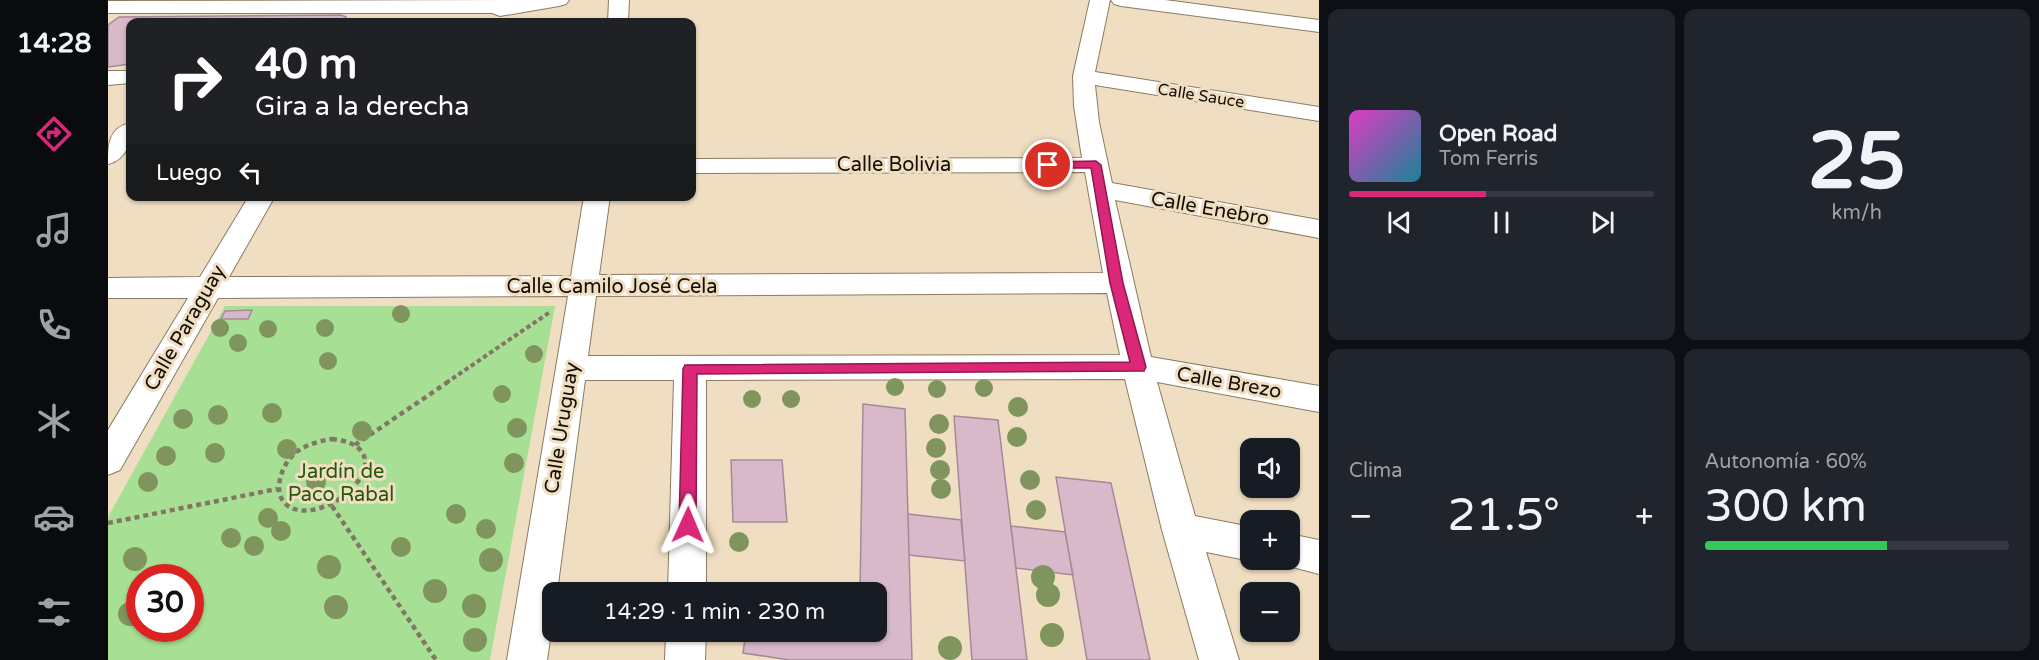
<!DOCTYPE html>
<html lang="es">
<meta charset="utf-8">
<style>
body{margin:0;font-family:"Varela Round",sans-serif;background:#20242c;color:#f1f3f6;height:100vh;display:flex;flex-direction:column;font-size:22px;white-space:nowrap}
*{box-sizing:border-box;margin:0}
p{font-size:20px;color:#9ea1a6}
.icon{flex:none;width:33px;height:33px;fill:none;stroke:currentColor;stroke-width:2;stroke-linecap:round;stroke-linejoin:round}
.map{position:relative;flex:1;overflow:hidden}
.drawer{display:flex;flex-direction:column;gap:9px;padding:9px;background:#0d0f14;width:720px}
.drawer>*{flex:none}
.hud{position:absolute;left:18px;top:18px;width:570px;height:183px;border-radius:12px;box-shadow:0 2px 4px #0004;background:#202124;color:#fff;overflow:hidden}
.buttons{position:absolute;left:1132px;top:438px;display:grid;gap:12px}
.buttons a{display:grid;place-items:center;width:60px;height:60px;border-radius:12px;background:#171b24;box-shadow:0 2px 4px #0004;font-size:30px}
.speed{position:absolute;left:18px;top:564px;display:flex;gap:12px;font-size:30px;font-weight:700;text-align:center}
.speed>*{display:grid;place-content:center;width:78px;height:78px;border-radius:50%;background:#171b24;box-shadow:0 2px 4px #0004;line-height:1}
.speed .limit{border:9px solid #d22;background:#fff;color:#111}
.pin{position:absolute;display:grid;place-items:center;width:51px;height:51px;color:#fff;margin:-26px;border:3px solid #fff;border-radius:50%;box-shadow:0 2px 6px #0007}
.me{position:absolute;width:66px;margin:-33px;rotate:1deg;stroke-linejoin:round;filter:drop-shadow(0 0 4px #0008)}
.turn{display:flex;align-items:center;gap:21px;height:126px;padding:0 30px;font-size:27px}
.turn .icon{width:78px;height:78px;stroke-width:2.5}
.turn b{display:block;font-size:42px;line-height:51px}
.then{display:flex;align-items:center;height:57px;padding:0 30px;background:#0003;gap:12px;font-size:22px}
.big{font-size:45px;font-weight:600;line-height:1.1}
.drawer .tile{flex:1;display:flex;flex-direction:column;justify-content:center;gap:9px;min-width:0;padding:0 21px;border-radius:12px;background:#20242c}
.drawer .dial{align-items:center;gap:0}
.dial b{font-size:78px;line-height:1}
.song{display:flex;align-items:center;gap:18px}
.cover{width:72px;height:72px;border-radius:9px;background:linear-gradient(135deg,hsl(310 70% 55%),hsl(190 70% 35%))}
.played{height:6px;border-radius:3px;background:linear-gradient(90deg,#db2777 45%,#363941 45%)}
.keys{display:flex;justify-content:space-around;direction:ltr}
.heat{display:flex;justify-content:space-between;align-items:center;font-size:33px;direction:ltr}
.charge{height:9px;border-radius:4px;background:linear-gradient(90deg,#34c759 60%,#363941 0)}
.drawer .tiles{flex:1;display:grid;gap:9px;grid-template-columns:repeat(2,1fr)}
.trip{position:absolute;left:434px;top:582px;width:345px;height:60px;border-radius:12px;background:#171b24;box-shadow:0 2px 4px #0004;font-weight:600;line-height:60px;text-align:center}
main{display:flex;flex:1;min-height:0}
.tab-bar{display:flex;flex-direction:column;width:108px;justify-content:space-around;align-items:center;background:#090b0e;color:#9ea1a6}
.tab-bar .icon{width:42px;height:42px}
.tab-bar .on{color:#db2777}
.tab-bar b{font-size:27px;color:#f1f3f6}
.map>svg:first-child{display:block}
</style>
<main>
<nav class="tab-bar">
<b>14:28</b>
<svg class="icon on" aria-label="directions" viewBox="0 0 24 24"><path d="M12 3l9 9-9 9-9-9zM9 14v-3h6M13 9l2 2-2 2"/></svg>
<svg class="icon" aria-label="music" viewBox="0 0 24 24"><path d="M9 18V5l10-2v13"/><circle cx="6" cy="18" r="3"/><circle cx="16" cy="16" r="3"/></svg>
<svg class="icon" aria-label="phone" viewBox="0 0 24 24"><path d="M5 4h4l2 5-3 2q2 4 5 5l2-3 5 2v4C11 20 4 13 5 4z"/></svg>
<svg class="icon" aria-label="climate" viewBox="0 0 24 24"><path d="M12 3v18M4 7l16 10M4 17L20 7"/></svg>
<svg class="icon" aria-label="car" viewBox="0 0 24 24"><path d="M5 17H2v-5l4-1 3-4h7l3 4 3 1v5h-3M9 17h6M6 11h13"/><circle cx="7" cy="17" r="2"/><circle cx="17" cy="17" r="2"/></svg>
<svg class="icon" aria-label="filters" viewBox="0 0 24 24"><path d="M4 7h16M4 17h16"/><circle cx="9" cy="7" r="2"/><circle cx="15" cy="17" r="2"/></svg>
</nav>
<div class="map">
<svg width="1211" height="660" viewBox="0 0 1211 660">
<rect width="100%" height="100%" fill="#f0dec2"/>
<path fill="#a7e094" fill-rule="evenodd" d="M117 306H447L382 660H0V517ZM32 578H82V628H32Z"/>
<path fill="#d8b9ca" stroke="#a68999" stroke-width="1.5" d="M233 15 238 17 236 22H22V64L0 67V25L11 17Z
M144 310 140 319H113L117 311Z
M755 404 797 409 804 660H682L635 653 638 632H768V592H752Z
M846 416 890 420 919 660H864Z
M623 460H674L679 522H625Z
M948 477 1003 483 1042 660H979Z
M800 514 853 520 857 561 801 555Z
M903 526 957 532 965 575 908 568Z"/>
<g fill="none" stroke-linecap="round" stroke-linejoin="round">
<defs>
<path id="minor" d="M417 0H461L458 4 451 6 392 16 384 13H0V1Z
M501 0H521L520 22H500Z
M982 0H1002L987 72 1211 107V121L987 85 991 122 1004 183 1211 220V238L1007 200 1043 357 1211 386V412L1049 382 1087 516 1143 527V560H1147L1143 561 1098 552 1131 660H1091L1054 530 1017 379 598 380V592H560L566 380H477L449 592H444V626L439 660H399L460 296 110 298 12 470 0 475V430L80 298H0V278L92 277 141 196H167L121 277 463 276 476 196H502L491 275 995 273 977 172 584 173V159L974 158 966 106 965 76ZM999 293 1012 355 480 356 488 296Z
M1003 0H1057L1211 20V32L1013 6 1006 4Z
M0 71H22V83L0 85Z
M22 123C24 140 20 159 0 164 0 146 0 128 22 123Z
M1182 534 1211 540V574L1169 563 1167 560H1182Z
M558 632H598L597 660H557Z"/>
</defs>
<use href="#minor" stroke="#8b7b62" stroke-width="2"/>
<path stroke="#827664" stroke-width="4" stroke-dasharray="4.5 3" stroke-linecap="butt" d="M338 383 442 312"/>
<path stroke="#827664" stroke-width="4.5" stroke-dasharray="5 4" stroke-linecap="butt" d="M224 439C230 440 237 441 242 443 285 462 227 517 190 510 161 504 170 469 186 454 196 445 211 441 224 439Z
M247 445 340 382
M224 506 328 660
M0 523 169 489"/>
<use href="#minor" fill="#fff" fill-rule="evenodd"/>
</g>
<g fill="#80955d">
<circle cx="293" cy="314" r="9"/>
<circle cx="112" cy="328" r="9"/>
<circle cx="217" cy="328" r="9"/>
<circle cx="160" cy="329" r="9"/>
<circle cx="130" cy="343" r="9"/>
<circle cx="426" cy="354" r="9"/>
<circle cx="220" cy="361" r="9"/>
<circle cx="787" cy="387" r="9"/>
<circle cx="876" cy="388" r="9"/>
<circle cx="829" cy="389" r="9"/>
<circle cx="394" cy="394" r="9"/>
<circle cx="644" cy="399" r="9"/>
<circle cx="683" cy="399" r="9"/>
<circle cx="910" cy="407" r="10"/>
<circle cx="164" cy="413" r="10"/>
<circle cx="110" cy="415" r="10"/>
<circle cx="75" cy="419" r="10"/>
<circle cx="831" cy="424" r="10"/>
<circle cx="409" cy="428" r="10"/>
<circle cx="254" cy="431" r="10"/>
<circle cx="909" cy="437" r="10"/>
<circle cx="828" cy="448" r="10"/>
<circle cx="179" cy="449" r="10"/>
<circle cx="107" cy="453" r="10"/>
<circle cx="58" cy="456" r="10"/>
<circle cx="406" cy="463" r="10"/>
<circle cx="832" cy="470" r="10"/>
<circle cx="922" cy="480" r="10"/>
<circle cx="40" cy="482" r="10"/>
<circle cx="208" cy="482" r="10"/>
<circle cx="833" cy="489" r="10"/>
<circle cx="928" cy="510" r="10"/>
<circle cx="348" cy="514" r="10"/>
<circle cx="160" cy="518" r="10"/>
<circle cx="378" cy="529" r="10"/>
<circle cx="173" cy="531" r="10"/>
<circle cx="123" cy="538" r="10"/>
<circle cx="631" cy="542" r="10"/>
<circle cx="146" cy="546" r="10"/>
<circle cx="293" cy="547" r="10"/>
<circle cx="27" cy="559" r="12"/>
<circle cx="383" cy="560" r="12"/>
<circle cx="221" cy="567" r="12"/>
<circle cx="935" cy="577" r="12"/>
<circle cx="327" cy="591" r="12"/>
<circle cx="940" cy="595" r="12"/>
<circle cx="366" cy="606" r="12"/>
<circle cx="228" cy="607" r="12"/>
<circle cx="22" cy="614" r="12"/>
<circle cx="944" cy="635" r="12"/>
<circle cx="367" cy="640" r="12"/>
<circle cx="842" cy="648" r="12"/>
</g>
<path fill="#db2777" stroke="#8e194d" stroke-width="1.5" d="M988 161 993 165 1015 283 1038 367 1036 371 589 374 588 525 585 531 580 533 574 531 571 525 575 369 577 365 1022 362 1002 283 983 168H940L935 165 940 162Z"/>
<g text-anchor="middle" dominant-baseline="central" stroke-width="6" stroke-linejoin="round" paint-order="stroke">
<g font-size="16" fill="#140e05" stroke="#f0dec2">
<text transform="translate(1093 96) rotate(9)">Calle Sauce</text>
</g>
<g font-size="20" fill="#140e05" stroke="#f0dec2">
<text x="786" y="165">Calle Bolivia</text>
<text transform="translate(1102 209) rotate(10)">Calle Enebro</text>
<text x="504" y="287">Calle Camilo José Cela</text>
<text transform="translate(77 328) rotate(-60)">Calle Paraguay</text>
<text transform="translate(1121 383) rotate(10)">Calle Brezo</text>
<text transform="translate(454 428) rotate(-81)">Calle Uruguay</text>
</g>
<g font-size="20" fill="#24590a" stroke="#f0dec2">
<text x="233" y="472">Jardín de<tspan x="233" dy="23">Paco Rabal</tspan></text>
</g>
</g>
</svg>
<div class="buttons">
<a><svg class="icon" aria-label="sound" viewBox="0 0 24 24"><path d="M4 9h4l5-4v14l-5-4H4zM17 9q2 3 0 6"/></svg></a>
<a>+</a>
<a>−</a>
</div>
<div class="speed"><div class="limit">30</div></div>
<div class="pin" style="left:940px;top:165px;background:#d93025"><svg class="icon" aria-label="arrive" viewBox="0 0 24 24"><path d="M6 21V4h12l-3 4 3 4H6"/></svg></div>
<svg class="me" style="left:580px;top:525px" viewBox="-20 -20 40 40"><path d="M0-17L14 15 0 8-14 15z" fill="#db2777" stroke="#fff" stroke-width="4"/></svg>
<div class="trip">14:29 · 1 min · 230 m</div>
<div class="hud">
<div class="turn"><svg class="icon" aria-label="right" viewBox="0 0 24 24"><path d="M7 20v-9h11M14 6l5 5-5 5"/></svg><div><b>40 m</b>Gira a la derecha</div></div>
<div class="then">Luego<svg class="icon" aria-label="left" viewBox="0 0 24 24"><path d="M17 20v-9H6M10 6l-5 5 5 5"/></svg></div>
</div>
</div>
<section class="drawer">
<div class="tiles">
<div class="tile">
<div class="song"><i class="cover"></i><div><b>Open Road</b><p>Tom Ferris</p></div></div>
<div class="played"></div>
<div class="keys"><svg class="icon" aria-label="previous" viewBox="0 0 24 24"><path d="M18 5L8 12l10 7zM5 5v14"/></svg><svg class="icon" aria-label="pause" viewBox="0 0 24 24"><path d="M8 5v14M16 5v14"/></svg><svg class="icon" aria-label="next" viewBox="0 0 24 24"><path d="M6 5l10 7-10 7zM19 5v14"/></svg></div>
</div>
<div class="tile dial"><b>25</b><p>km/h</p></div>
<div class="tile"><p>Clima</p>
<div class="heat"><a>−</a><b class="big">21.5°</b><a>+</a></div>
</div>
<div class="tile"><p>Autonomía · 60%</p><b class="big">300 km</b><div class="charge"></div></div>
</div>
</section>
</main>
